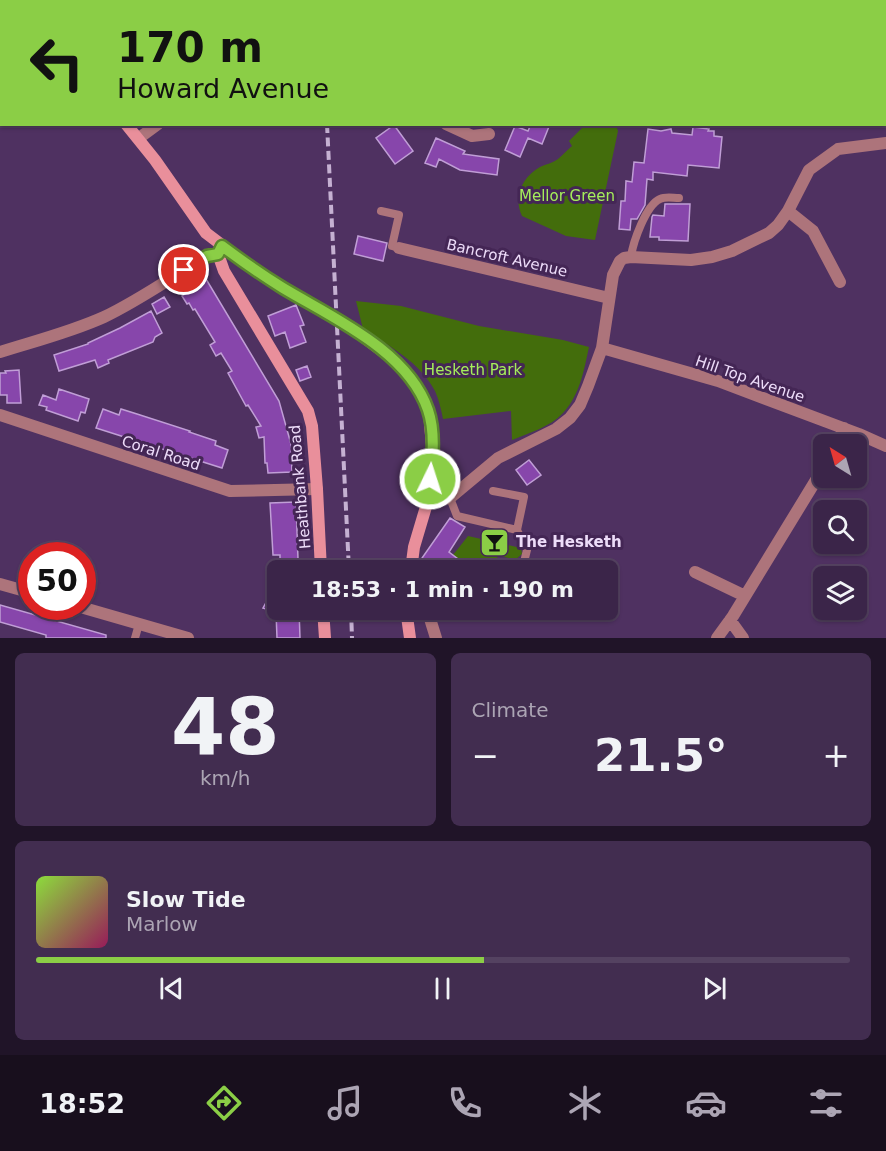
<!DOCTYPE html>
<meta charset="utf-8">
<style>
body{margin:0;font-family:"DejaVu Sans",sans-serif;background:#422d50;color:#f1f3f6;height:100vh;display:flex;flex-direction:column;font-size:22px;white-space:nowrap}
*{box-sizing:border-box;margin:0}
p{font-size:20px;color:#aca5b4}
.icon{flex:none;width:33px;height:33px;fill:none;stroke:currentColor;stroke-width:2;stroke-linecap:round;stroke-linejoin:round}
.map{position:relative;height:638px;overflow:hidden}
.sheet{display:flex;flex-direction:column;gap:15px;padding:15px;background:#201428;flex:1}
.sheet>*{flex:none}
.guide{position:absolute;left:0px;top:0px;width:886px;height:126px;box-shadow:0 2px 4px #0004,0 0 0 2px #544261;background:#8bce46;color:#111;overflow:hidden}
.needle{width:39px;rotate:323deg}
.fabs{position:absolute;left:813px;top:434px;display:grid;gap:12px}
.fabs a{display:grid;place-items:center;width:54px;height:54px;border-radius:9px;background:#3b2549;box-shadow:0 2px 4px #0004,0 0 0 2px #544261;font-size:30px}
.speed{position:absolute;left:18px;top:542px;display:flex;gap:12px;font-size:30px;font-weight:700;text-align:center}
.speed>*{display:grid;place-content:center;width:78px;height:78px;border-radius:50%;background:#3b2549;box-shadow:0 2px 4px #0004,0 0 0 2px #544261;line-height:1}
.speed .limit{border:9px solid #d22;background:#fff;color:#111}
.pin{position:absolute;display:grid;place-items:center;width:51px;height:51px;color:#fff;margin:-26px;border:3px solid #fff;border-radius:50%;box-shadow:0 2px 6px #0007}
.me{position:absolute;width:66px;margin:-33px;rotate:4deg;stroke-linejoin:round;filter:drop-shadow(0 0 4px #0008)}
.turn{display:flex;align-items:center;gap:21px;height:126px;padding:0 18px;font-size:27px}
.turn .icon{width:78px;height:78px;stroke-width:2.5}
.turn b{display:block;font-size:42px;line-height:51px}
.big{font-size:45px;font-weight:700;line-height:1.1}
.sheet .tile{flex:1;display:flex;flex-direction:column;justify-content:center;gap:9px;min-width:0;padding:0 21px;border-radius:9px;background:#422d50}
.sheet .dial{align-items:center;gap:0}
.dial b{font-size:78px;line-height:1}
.song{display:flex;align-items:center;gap:18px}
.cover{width:72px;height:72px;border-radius:9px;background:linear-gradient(135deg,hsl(90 70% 55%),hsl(330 70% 35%))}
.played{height:6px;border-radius:3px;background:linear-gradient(90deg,#8bce46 55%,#544261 55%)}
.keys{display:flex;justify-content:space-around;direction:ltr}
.heat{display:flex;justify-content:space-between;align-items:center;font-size:33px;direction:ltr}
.sheet .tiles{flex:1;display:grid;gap:15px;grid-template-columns:1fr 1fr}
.tile:last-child{grid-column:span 2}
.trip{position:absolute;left:267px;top:560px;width:351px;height:60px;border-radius:9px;background:#3b2549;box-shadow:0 2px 4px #0004,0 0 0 2px #544261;font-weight:700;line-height:60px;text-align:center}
.tabs{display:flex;height:96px;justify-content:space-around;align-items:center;background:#180f1d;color:#aca5b4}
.tabs .icon{width:42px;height:42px}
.tabs .active{color:#8bce46}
.tabs b{font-size:27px;color:#f1f3f6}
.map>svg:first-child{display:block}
</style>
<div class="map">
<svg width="886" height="638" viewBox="0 0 886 638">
<rect width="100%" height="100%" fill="#4f3161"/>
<path fill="#436d0c" d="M585 125H616L618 131 595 240 566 236 522 216C513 197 522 177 540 167 546 164 553 163 558 159 563 155 567 150 572 146L569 141Z
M356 301 401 306 479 326 563 340 589 347C584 370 580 395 563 413 550 427 529 433 512 440L511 411 443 419C441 409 439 400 435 391 420 362 389 346 363 329Z
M468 536 521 548 522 554 515 560 498 555 494 570H454L460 560 453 555Z"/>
<path fill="#8746ab" stroke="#c09ed6" stroke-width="1.5" d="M531 124H550L542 144 528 138 520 157 505 150 515 126 528 131Z
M394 125 413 151 395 164 376 138Z
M693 127 709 129 708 131H714V136L722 137 719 168 688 165 687 176 653 172V180L647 179 645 205 637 219H631L630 230 619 229 621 201H625L626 181 632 182 634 162 644 163 648 129 661 131 671 129 672 133 692 135Z
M436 138 465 151 463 154 499 159 497 175 460 170 439 159 436 167 425 163Z
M665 204H690L688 241 659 240V237H650L652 217 653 215 664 216Z
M358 236 387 243 383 261 354 254Z
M203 274 279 401 291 444 292 472 268 473 267 463H265L264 437 259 438 256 427 261 426 248 405 246 406 228 373 232 371 221 353 216 356 210 345 215 342 195 309 193 310 189 303 187 304 182 296 185 294 181 287Z
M164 297 170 307 157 314 152 304Z
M296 305 304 325 300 326 306 342 290 348 285 332 275 336 268 316Z
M151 311 162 333 155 337 153 342 108 360 109 363 98 368 95 360 59 371 54 355 88 344V343L120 328Z
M307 366 311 377 300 381 296 370Z
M19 370 21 403H7V395H0V373H6L5 371Z
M59 389 89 399 85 413 81 412 78 421 46 410 47 407 39 405 43 395 56 400Z
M103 409 119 415 121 409 137 414 190 431 189 432 216 441 215 445 228 450 222 468 96 428Z
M529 460 541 475 527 485 516 470Z
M296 502 298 559 280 560V555H273L270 503Z
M450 518 465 527 449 552 458 559 451 570H431L420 563V561Z
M278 581V609H299L300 638H277L276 612 263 608Z
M0 605 106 635V638H46V635L0 622Z"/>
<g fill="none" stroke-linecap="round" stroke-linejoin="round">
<path stroke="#ad747b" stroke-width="8" d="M381 211 399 215 392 246 399 248
M631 257C633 242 646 205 660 199 666 196 673 198 679 198
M450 498 457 516 517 530 524 497 493 491
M517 530 527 550 522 570
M499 565 521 570
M135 638 139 624"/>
<path stroke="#ad747b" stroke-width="12" d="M197 0V2
M411 0V2
M537 0 539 2
M25 2V0
M0 119 2 109
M446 124 472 136 489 134
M139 138 158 124
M788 211 813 231 840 282
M399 248 609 298
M602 348 718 381 859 434 886 446
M0 352C35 341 71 332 104 317 140 300 173 276 207 256L218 254
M0 415 230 491 317 489
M837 444 844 428
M428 500 450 498 498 458 556 429 570 418 580 405 588 386 602 348 613 275 620 261 624 258 631 257 691 260 712 257 732 251 769 233 778 225 788 211 809 170 838 149 886 143
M695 572 745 596
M0 584 32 593
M77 606 188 638
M427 609 436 638
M730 620 743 638
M717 638 733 616 824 467"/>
<path stroke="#e98f9b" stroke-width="12" d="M0 68H2
M126 124 155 160 206 233 243 261 280 287 346 324 398 363 414 382 424 398 429 412 433 458 428 500 414 547 411 570
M222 246 218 254 224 271 308 411 312 426 317 489 321 570
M323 609 325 638
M406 609 410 638"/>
<path stroke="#c5b1d2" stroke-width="4" stroke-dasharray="9 4.5" stroke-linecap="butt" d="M321 0V2
M683 0 686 2
M699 0 702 2
M885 72H886
M327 124 349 570
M351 609 352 638"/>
</g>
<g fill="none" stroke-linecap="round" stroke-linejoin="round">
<defs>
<path id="route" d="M184 270 207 256 218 254 222 246C242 261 262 275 283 288 333 318 408 351 428 410 435 430 433 458 430 479"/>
</defs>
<use href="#route" stroke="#5a862e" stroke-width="15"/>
<use href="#route" stroke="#8bce46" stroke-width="10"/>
</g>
<defs>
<symbol id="bar-square" viewBox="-11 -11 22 22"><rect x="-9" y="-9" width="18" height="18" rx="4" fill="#8bce46" stroke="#442655"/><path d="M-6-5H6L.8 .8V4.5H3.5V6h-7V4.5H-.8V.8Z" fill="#111"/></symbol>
</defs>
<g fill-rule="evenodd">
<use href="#bar-square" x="478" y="526" width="33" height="33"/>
</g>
<g text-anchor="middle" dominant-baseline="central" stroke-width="6" stroke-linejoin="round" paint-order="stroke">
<g font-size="15" fill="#a5ee5b" stroke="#442655">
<text x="567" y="196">Mellor Green</text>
<text x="473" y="370">Hesketh Park</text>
</g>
<g font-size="15" fill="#eddcf9" stroke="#442655">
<text transform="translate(507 258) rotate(13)">Bancroft Avenue</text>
<text transform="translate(750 379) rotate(19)">Hill Top Avenue</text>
<text transform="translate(161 453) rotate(18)">Coral Road</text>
<text transform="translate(300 487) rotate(-95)">Heathbank Road</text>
</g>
<g font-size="15" font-weight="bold" fill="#eddcf9" stroke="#442655" text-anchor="start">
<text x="516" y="542">The Hesketh</text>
</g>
</g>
</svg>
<div class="fabs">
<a><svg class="needle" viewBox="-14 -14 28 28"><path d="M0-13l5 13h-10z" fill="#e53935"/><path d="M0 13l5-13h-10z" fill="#aca5b4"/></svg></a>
<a><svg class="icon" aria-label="search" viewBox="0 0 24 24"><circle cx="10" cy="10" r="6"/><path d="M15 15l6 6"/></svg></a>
<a><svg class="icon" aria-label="layers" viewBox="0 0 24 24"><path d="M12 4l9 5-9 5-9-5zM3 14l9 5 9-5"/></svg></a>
</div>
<div class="speed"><div class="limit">50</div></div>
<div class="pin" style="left:184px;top:270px;background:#d93025"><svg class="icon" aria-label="arrive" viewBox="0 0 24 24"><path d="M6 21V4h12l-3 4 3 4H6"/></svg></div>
<svg class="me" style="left:430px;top:479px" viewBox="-20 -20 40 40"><circle r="17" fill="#8bce46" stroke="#fff" stroke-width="3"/><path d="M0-11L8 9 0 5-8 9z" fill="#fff"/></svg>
<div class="trip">18:53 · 1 min · 190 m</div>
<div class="guide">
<div class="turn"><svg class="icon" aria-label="left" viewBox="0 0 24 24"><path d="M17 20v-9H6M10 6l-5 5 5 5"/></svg><div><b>170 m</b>Howard Avenue</div></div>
</div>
</div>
<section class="sheet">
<div class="tiles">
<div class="tile dial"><b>48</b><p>km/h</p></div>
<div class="tile"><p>Climate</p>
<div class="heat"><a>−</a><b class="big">21.5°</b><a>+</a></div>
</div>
<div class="tile">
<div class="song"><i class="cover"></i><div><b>Slow Tide</b><p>Marlow</p></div></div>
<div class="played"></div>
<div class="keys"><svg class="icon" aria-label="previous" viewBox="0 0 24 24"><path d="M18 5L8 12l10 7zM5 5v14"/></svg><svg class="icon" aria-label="pause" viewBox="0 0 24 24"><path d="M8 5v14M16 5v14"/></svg><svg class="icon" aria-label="next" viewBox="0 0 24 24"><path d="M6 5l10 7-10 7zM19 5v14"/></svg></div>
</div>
</div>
</section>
<nav class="tabs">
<b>18:52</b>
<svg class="icon active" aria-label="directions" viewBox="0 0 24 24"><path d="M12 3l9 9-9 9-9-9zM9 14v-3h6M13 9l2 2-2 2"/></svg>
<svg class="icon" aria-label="music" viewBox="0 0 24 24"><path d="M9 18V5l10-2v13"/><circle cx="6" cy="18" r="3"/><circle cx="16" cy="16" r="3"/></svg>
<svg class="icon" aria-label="phone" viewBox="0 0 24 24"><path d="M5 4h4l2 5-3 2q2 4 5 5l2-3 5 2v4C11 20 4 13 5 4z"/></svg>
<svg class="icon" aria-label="climate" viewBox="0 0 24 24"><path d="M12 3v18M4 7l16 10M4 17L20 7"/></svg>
<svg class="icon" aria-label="car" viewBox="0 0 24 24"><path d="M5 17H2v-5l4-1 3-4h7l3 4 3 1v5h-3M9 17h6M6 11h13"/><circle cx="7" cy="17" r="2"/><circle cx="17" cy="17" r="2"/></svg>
<svg class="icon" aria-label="filters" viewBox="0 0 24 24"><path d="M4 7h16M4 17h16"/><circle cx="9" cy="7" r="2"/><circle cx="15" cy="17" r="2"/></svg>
</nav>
